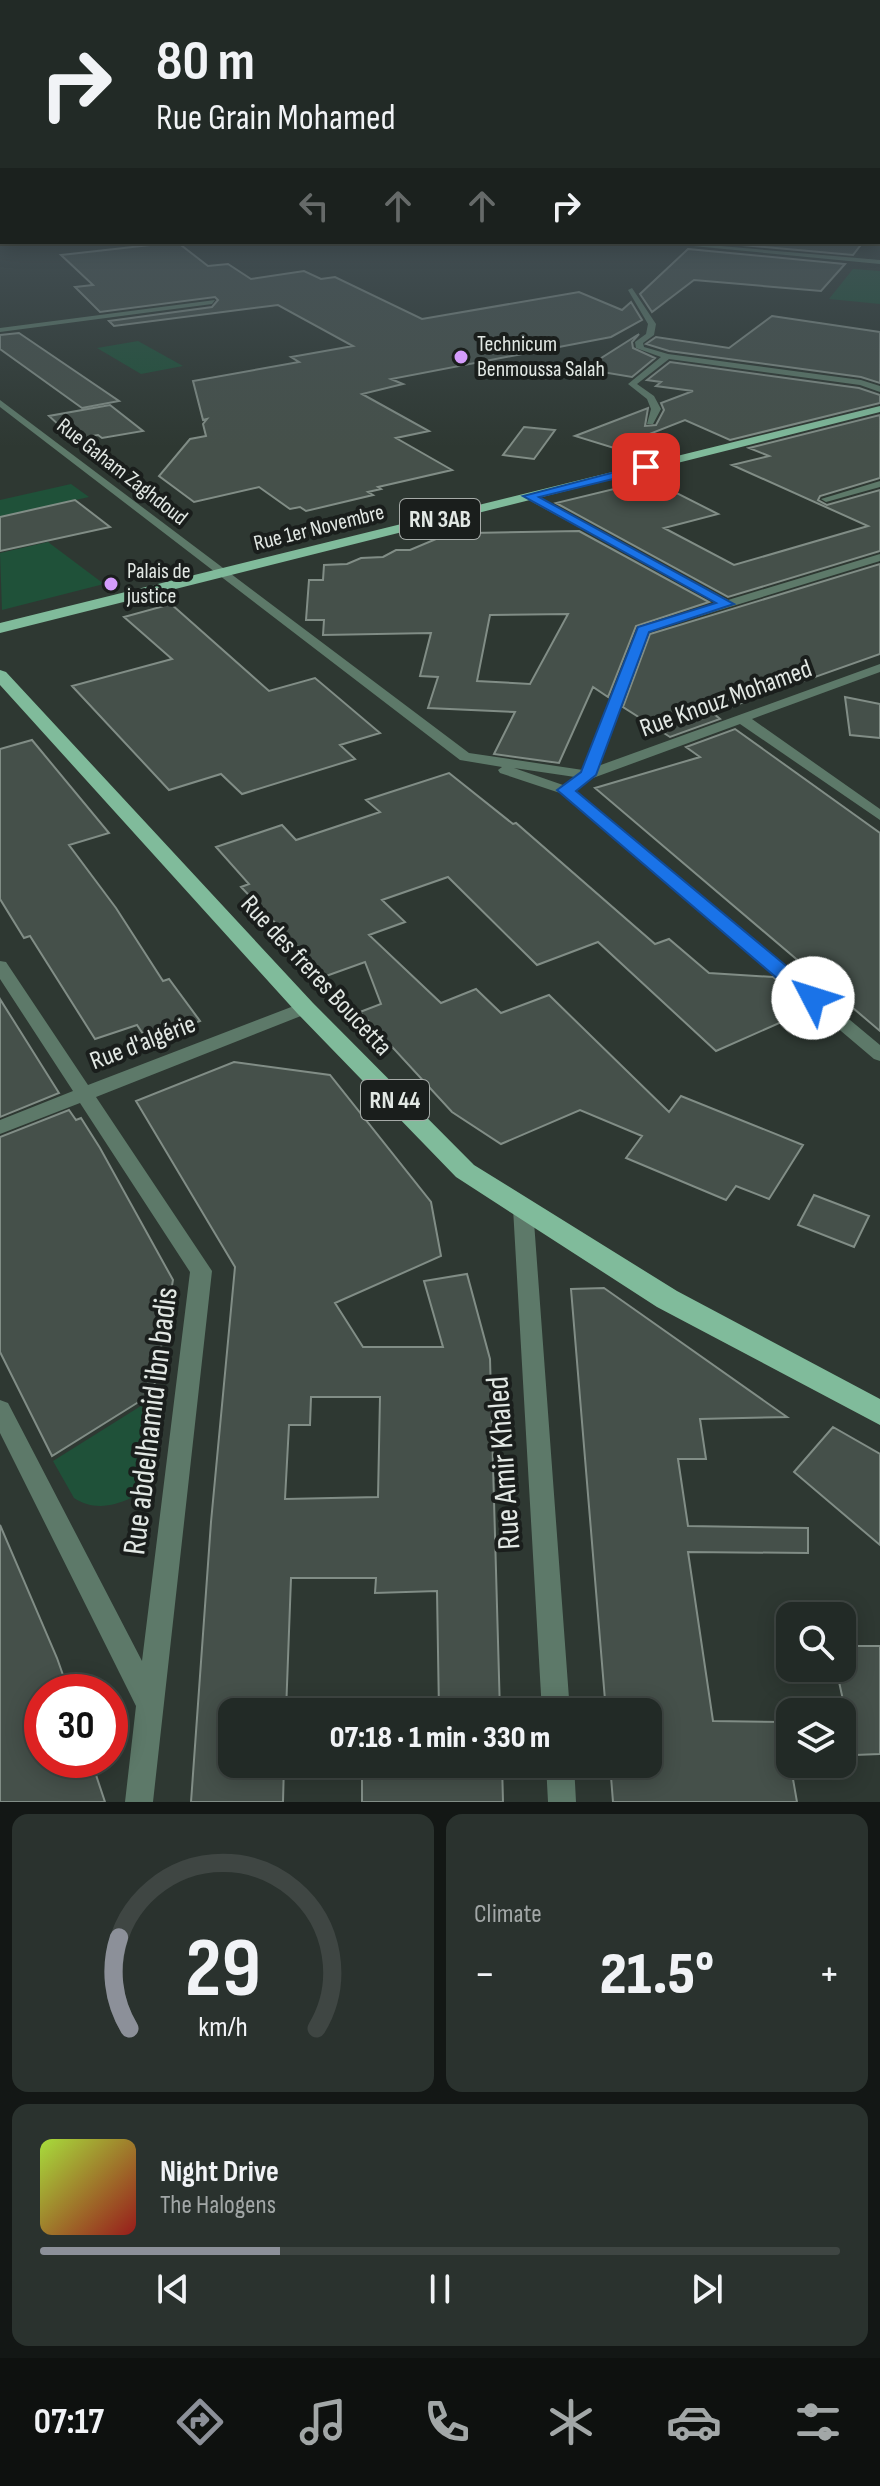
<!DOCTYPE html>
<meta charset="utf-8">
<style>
body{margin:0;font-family:"Sofia Sans Condensed",sans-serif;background:#2a322e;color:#f1f3f6;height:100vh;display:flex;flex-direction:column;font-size:30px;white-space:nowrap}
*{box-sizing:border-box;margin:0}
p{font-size:26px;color:#a2a7a7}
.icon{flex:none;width:44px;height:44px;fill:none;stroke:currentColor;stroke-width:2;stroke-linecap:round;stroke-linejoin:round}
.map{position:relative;height:1802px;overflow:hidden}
.sheet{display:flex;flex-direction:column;gap:12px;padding:12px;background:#131715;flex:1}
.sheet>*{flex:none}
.top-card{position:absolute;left:0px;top:0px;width:880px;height:244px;box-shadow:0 4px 20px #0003,0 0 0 2px #3f4643;background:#222a26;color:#f1f3f6;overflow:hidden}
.controls{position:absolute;left:776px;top:1602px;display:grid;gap:16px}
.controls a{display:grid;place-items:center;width:80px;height:80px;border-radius:16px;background:#222a26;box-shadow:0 4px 20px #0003,0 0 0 2px #3f4643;font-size:40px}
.speed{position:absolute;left:24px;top:1674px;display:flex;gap:16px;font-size:40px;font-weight:700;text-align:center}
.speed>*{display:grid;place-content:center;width:104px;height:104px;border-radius:50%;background:#222a26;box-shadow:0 4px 20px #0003,0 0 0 2px #3f4643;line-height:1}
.speed .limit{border:12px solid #d22;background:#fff;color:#111}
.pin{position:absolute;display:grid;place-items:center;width:68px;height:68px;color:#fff;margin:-34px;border-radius:16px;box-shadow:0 4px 12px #0006}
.me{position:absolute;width:88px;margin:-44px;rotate:310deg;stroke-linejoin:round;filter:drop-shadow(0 0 6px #0008)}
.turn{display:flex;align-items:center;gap:28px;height:168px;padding:0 24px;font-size:36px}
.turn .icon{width:104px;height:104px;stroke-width:2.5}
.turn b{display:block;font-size:56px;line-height:68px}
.lanes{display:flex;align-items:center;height:76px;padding:0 24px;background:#0003;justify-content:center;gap:40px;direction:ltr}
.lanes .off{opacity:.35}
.big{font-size:60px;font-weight:800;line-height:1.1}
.sheet .widget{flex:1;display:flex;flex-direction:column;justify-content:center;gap:12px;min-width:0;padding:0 28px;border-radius:16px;background:#2a322e}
.sheet .dial{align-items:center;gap:0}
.dial svg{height:208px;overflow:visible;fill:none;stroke:#3f4643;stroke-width:7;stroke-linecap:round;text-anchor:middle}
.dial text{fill:#f1f3f6;stroke:none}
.song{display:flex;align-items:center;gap:24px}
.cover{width:96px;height:96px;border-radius:12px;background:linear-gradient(135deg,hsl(80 70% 55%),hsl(0 70% 35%))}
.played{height:8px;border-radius:4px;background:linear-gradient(90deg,#8c9099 30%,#3f4643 30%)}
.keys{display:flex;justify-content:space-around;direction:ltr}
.heat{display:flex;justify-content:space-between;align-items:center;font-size:44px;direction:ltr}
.sheet .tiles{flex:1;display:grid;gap:12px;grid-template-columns:1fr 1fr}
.widget:last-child{grid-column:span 2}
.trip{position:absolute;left:218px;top:1698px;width:444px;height:80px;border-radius:16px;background:#222a26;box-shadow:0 4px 20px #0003,0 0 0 2px #3f4643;font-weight:800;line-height:80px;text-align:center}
.tabs{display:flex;height:128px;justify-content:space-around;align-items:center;background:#0e110f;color:#a2a7a7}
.tabs .icon{width:56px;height:56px}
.tabs .selected{color:#8c9099}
.tabs b{font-size:36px;color:#f1f3f6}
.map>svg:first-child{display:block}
</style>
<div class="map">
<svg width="880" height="1802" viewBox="0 0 880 1802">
<rect width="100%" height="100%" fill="#2e3832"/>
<path fill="#1f5139" d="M853 269 880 271V304L829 299Z
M138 341 183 366 141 374 97 348Z
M71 484 89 497 0 517V500Z
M48 542 104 584 2 610 0 553Z
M152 1399 138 1479 131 1498C112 1507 92 1510 74 1498L53 1461Z"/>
<path fill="#45504a" stroke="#818d86" stroke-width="2" fill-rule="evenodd" d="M177 242 208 266 228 264 251 279 304 271 321 279 335 277 422 319 579 292 622 310 631 302 642 320 611 337 391 379 403 384 362 394 429 431 396 438 452 470 378 487 381 489 368 492 373 495 306 511 300 507 290 509 259 487 194 502 159 476 190 439 206 436 203 424 207 419 203 420 193 381 299 362 291 357 353 346 278 305 114 326 109 321 212 307 218 300 215 297 100 312 75 287 93 285 61 255Z
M708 242 795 245 797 242H863L853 255Z
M688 249 845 264 821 291 694 280 652 312 640 294Z
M772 316 880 332V383L861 377 669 351 646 344 656 337 729 348Z
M19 333 119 401 82 408 0 349V335Z
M639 334 632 342 633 348 655 358 632 377 584 369Z
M670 362 859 388 880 395V403L730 440 685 420 614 448 575 436 648 408 645 426 656 425 664 410 661 403 693 391 656 386 661 382 647 380Z
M110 405 143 431 102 438 98 435 74 439 49 416Z
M880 415V478L820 496 818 500 827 505 880 490V551L728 597 556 503 651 480 718 514 664 528 734 565 868 526 732 465 769 456 749 448Z
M524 427 555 430 534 459 503 455Z
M75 500 110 527 0 551V517Z
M579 531 709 602 636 626 608 697 593 687 559 763 494 754 515 712 428 708 438 677 420 676 431 633 323 635 324 620H306L309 580H323L324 565 347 564 361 558 383 557 396 550H410L436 539H471V533ZM568 614 530 684 477 681 490 615Z
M880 564V654L713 713 720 719 670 737 623 707 650 634Z
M171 604 269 691 315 678 380 733 340 745 355 759 242 794 221 774 169 790 72 686 172 659 124 617Z
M845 697 880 704V738L850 735Z
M735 729 880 833V1031L840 997 831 1000 806 979 821 980 595 788 700 757 686 747Z
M32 740 109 833 69 845 116 908 163 981 169 979 200 1021 147 1040 137 1025 95 1039 30 936 24 938 0 899V749Z
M449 773 513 824 516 823 655 944 669 939 709 973 773 977 811 1009 716 1051 598 942 537 965 448 877 382 900 405 922 369 935 441 1003 476 989 501 1013 549 995 669 1112 681 1096 803 1145 769 1199 736 1186 726 1200 626 1158 642 1136 580 1110 501 1144 452 1112 360 1012 381 1004 365 962 326 976 241 887 249 884 216 847 282 825 296 840 380 812 366 800Z
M0 999 59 1093 0 1117Z
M234 1062 330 1075 431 1202 441 1256 335 1303 363 1347H443L424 1281 467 1274 490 1359 500 1712H439L437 1591 375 1593 376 1578H291L286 1712H232V1764H284L283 1802H191L211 1522 235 1267 136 1101ZM311 1397H380L378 1497 285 1499 289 1425H310Z
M69 1110 76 1120 81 1118 100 1148 173 1280 153 1393 52 1456 0 1352V1137Z
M814 1195 869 1216 854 1247 798 1225Z
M604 1288 787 1417 700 1419 706 1459H678L688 1526 808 1528V1553L688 1552 713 1721 783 1722 797 1802H613L610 1764H648V1712H606L571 1289Z
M833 1427 880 1454V1545L794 1472Z
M0 1525 57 1658 69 1692H42V1760H91L105 1802H0Z
M842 1646H880V1754L855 1755 836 1668H842Z
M362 1764H502L503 1802H362Z"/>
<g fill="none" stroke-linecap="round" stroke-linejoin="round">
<path fill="#5d7969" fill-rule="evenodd" d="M0 223H2V227H0Z
M878 223H880V227H878Z
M651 242H674L880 260V264Z"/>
<path fill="#5d7969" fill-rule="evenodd" d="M0 195H2V198H0Z
M2 219V223L0 224V220Z
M632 288 656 324 654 335 643 343 644 347 668 354 861 380 880 386V392L860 385 669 359 637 384 654 396 661 409 653 424H647L651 409 647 399 628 384 661 357 636 348 635 342 646 334 648 324 628 290Z
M215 300 212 304 0 332V328Z
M0 400 469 753 583 770 639 627 717 603 525 498V494H533L728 600 880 554V561L648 632 598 766 880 664V672L752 719 880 809V820L740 724 593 778 574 790 880 1045V1061L874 1059 560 793 500 773 498 770 502 767 460 760 0 407ZM514 768 575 777 563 785Z
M880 481V487L826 502 821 499Z
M0 961 6 962 88 1085 299 1004H311L314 1008 311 1012 96 1097 212 1271 153 1802H125L136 1706 0 1433V1400L8 1403 142 1661 190 1272 80 1103 0 1134V1120L73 1091 0 979Z
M523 1200 530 1203 533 1208 570 1712H542L513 1208 516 1203Z
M546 1764H574L576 1802H548Z"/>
<path fill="#80bb9b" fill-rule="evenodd" d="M0 213H2V217H0Z
M880 406V412L0 633V623Z
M0 670 6 672 313 1003 474 1165 677 1291 880 1399V1425L657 1307 456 1177 297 1013 0 685Z"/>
</g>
<linearGradient id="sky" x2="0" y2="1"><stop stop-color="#191f1c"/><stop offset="0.44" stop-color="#46535a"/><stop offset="1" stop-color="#46535a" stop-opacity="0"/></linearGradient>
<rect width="880" height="447" fill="url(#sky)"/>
<path fill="#1a73e8" stroke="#114b97" stroke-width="2" d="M646 464 650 465V470L539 497 734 604 649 632 596 775 576 791 820 994 823 998 820 1003H806L557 790 581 772 638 627 716 603 523 496Z"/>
<g fill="#d49cfc" stroke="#1a1e1c" stroke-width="3">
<circle cx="461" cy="357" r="8"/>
<circle cx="111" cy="584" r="8"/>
</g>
<g text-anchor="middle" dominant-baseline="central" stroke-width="8" stroke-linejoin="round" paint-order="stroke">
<g font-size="22" fill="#e2e8e4" stroke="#1a1e1c" text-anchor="start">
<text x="477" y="344">Technicum<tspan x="477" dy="25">Benmoussa Salah</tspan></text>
<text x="127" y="571">Palais de<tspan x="127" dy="25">justice</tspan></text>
</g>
<g font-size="22" fill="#e2e8e4" stroke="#1a1e1c">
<text transform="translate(122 472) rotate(38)">Rue Gaham Zaghdoud</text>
<text transform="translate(319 528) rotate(-14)">Rue 1er Novembre</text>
</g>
<g fill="#1a1e1c" stroke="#a6aba8" stroke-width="2">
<rect x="400" y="499" width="80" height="40" rx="6"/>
<rect x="361" y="1080" width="68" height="40" rx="6"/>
</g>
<g font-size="24" font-weight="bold" fill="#e2e8e4">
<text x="440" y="519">RN 3AB</text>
<text x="395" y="1100">RN 44</text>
</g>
<g font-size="26" fill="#e2e8e4" stroke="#1a1e1c">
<text transform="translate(726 699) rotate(-20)">Rue Knouz Mohamed</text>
<text transform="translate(316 976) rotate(47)">Rue des freres Boucetta</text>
<text transform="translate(143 1043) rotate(-21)">Rue d'algérie</text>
</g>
<g font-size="32" fill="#e2e8e4" stroke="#1a1e1c">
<text transform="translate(151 1421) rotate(-83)">Rue abdelhamid ibn badis</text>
<text transform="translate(504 1463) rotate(-94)">Rue Amir Khaled</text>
</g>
</g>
</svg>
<div class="controls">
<a><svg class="icon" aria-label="search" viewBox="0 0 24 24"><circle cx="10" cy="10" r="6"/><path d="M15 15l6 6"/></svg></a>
<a><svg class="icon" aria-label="layers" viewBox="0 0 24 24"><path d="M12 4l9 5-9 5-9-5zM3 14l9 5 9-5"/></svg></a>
</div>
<div class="speed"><div class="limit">30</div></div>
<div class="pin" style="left:646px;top:467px;background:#d93025"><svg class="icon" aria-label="arrive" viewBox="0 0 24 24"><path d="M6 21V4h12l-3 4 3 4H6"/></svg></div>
<svg class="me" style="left:813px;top:998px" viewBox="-20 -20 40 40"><circle r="19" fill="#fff"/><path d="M0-13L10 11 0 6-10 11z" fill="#1a73e8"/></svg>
<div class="trip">07:18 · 1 min · 330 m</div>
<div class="top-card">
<div class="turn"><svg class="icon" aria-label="right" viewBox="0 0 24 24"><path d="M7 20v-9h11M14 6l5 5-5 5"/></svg><div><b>80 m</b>Rue Grain Mohamed</div></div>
<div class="lanes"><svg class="icon off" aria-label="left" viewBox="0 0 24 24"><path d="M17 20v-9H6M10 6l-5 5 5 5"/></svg><svg class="icon off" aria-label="ahead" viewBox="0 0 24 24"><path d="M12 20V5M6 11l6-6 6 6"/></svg><svg class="icon off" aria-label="ahead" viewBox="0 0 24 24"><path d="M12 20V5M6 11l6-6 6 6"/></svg><svg class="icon" aria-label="right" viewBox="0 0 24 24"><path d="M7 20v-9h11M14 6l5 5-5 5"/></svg></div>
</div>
</div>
<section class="sheet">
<div class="tiles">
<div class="widget dial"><svg viewBox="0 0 100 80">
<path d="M14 69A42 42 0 1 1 86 69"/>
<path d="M14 69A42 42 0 0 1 10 34" stroke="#8c9099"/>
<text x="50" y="56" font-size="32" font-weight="700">29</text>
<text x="50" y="72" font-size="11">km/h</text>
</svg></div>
<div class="widget"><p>Climate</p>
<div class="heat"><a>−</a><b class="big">21.5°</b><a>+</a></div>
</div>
<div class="widget">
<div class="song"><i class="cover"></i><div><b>Night Drive</b><p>The Halogens</p></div></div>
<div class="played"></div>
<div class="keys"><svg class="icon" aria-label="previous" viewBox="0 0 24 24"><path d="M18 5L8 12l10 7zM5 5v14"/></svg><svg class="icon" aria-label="pause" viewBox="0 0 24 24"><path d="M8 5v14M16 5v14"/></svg><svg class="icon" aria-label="next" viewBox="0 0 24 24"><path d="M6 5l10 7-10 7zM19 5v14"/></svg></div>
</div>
</div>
</section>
<nav class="tabs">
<b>07:17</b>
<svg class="icon selected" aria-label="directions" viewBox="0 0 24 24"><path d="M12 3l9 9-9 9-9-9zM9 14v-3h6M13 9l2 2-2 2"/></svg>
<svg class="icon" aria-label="music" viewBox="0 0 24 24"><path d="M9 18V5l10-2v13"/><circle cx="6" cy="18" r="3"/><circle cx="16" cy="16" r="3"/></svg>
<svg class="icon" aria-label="phone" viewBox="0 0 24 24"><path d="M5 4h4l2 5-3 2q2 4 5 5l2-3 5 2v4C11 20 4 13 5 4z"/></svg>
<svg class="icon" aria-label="climate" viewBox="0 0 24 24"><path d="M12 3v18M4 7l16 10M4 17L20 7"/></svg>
<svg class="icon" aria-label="car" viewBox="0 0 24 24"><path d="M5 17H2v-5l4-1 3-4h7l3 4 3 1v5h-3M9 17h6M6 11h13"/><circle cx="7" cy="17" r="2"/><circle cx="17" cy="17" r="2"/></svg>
<svg class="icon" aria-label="filters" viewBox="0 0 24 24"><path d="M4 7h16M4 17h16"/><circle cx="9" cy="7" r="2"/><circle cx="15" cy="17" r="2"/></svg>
</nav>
